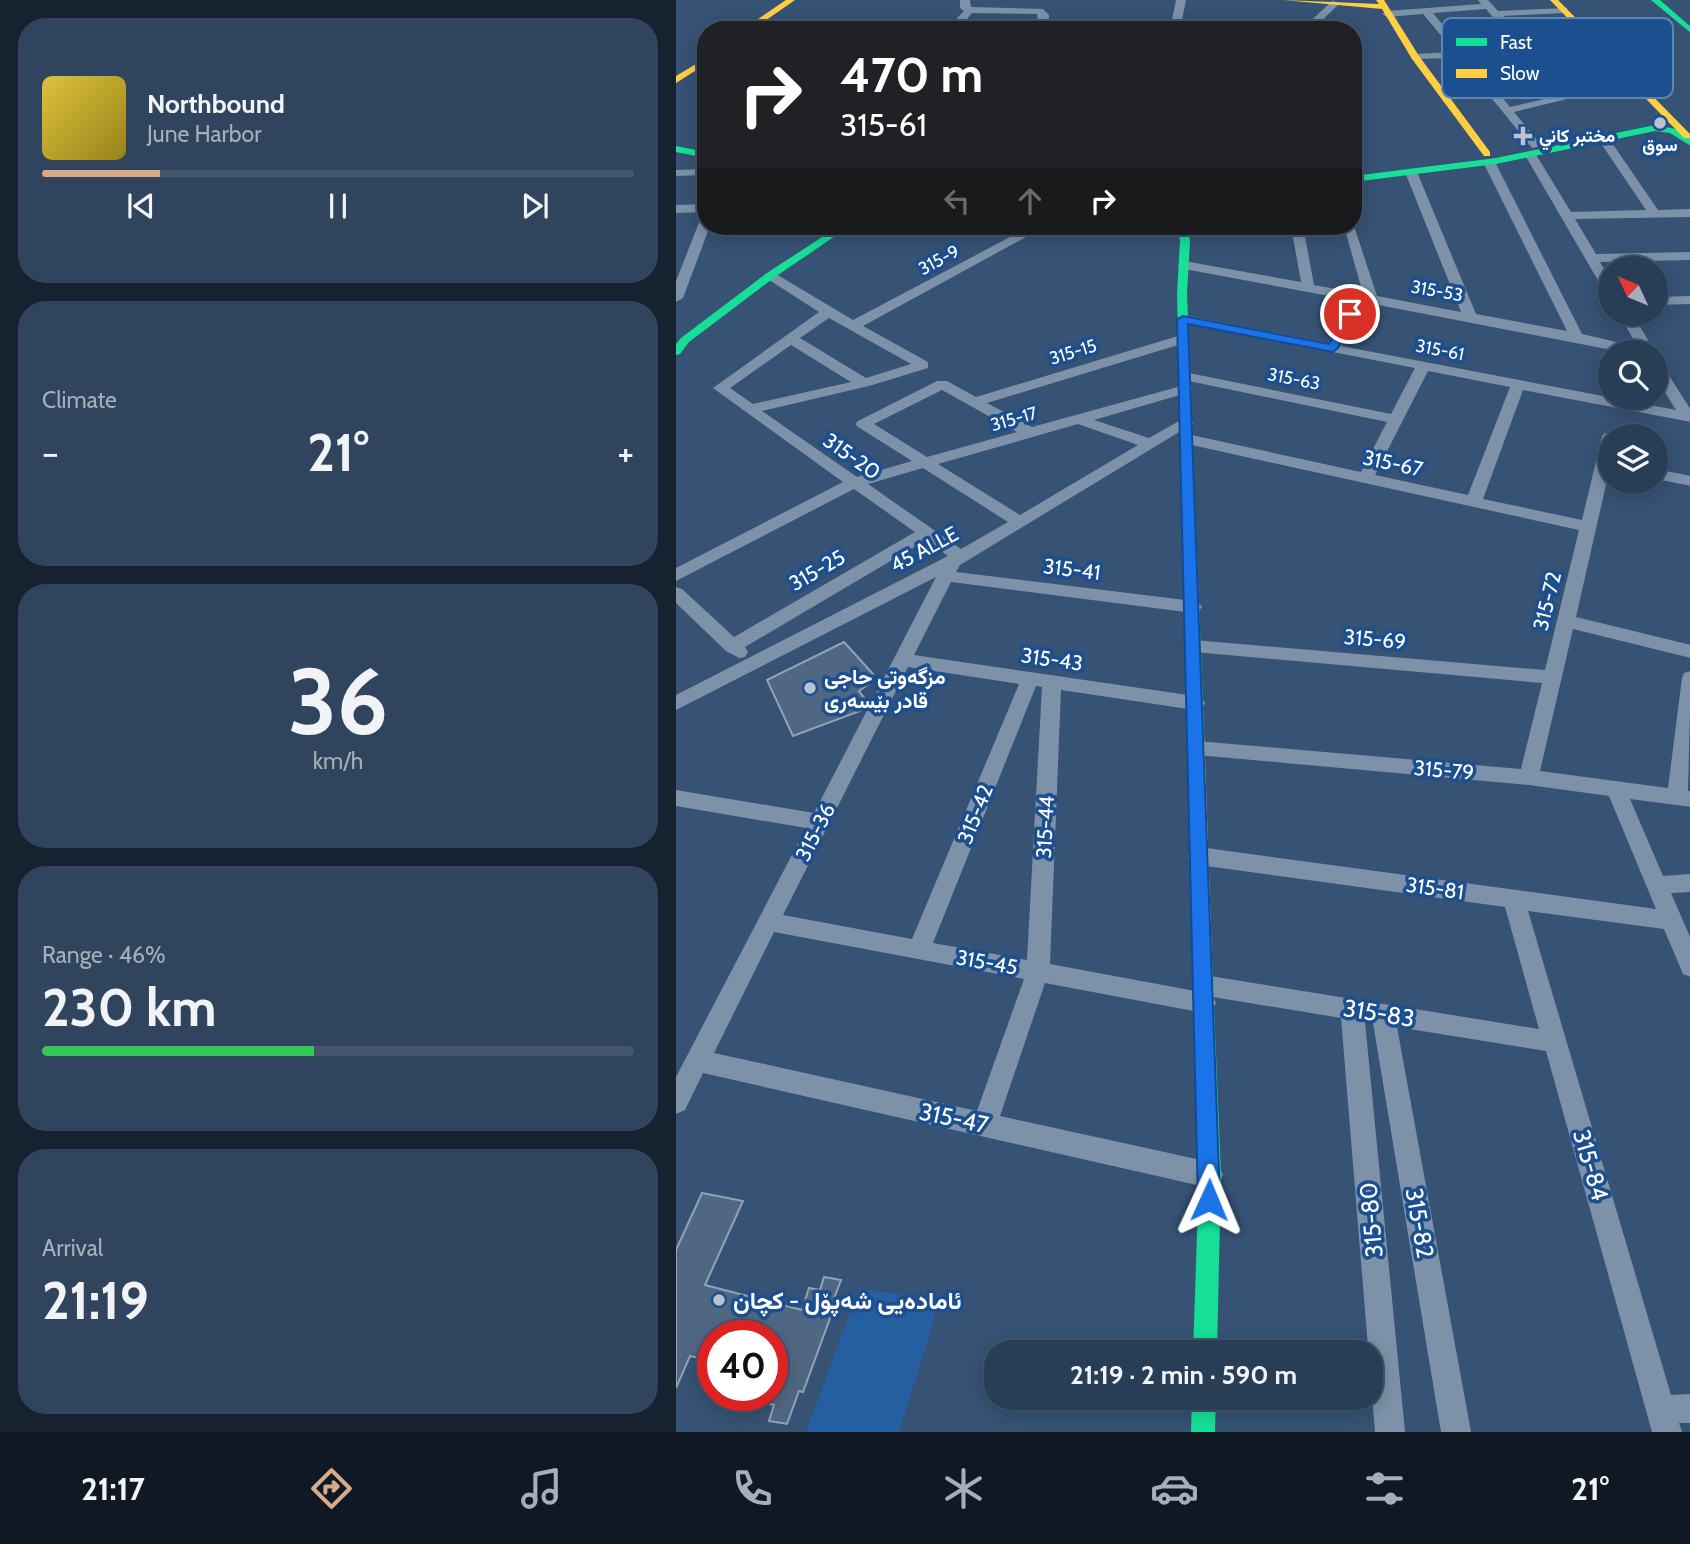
<!DOCTYPE html>
<meta charset="utf-8">
<style>
body{margin:0;font-family:Cabin,Vazirmatn,sans-serif;background:#30455d;color:#f1f3f6;height:100vh;display:flex;flex-direction:column;font-size:26px;white-space:nowrap}
*{box-sizing:border-box;margin:0}
p{font-size:23px;color:#a5aeba}
.icon{flex:none;width:38px;height:38px;fill:none;stroke:currentColor;stroke-width:2;stroke-linecap:round;stroke-linejoin:round}
.map{position:relative;flex:1;overflow:hidden}
.panel{display:flex;flex-direction:column;gap:18px;padding:18px;background:#162230;width:676px}
.panel>*{flex:none}
.banner{position:absolute;left:21px;top:21px;width:665px;height:214px;border-radius:28px;box-shadow:0 4px 18px #0003,0 0 0 2px #44576d;background:#202124;color:#fff;overflow:hidden}
.needle{width:46px;rotate:314deg}
.controls{position:absolute;left:922px;top:256px;display:grid;gap:14px}
.controls a{display:grid;place-items:center;width:70px;height:70px;border-radius:50%;background:#283e57;box-shadow:0 4px 18px #0003,0 0 0 2px #44576d;font-size:35px}
.speed{position:absolute;left:21px;top:1320px;display:flex;gap:14px;font-size:35px;font-weight:700;text-align:center}
.speed>*{display:grid;place-content:center;width:91px;height:91px;border-radius:50%;background:#283e57;box-shadow:0 4px 18px #0003,0 0 0 2px #44576d;line-height:1}
.speed .limit{border:10px solid #d22;background:#fff;color:#111}
.pin{position:absolute;display:grid;place-items:center;width:60px;height:60px;color:#fff;margin:-30px;border:4px solid #fff;border-radius:50%;box-shadow:0 2px 7px #0007}
.me{position:absolute;width:77px;margin:-38px;rotate:1deg;stroke-linejoin:round;filter:drop-shadow(0 0 5px #0008)}
.turn{display:flex;align-items:center;gap:24px;height:147px;padding:0 28px;font-size:32px}
.turn .icon{width:91px;height:91px;stroke-width:2.5}
.turn b{display:block;font-size:49px;line-height:60px}
.lanes{display:flex;align-items:center;height:66px;padding:0 28px;background:#0003;justify-content:center;gap:35px;direction:ltr}
.lanes .off{opacity:.35}
.big{font-size:52px;font-weight:700;line-height:1.1}
.panel .card{flex:1;display:flex;flex-direction:column;justify-content:center;gap:10px;min-width:0;padding:0 24px;border-radius:28px;background:#30455d}
.panel .dial{align-items:center;gap:0}
.dial b{font-size:91px;line-height:1}
.song{display:flex;align-items:center;gap:21px}
.cover{width:84px;height:84px;border-radius:10px;background:linear-gradient(135deg,hsl(50 70% 55%),hsl(50 70% 35%))}
.played{height:7px;border-radius:4px;background:linear-gradient(90deg,#d6ab8b 20%,#44576d 20%)}
.keys{display:flex;justify-content:space-around;direction:ltr}
.heat{display:flex;justify-content:space-between;align-items:center;font-size:38px;direction:ltr}
.charge{height:10px;border-radius:5px;background:linear-gradient(90deg,#34c759 46%,#44576d 0)}
.trip{position:absolute;left:308px;top:1340px;width:399px;height:70px;border-radius:28px;background:#283e57;box-shadow:0 4px 18px #0003,0 0 0 2px #44576d;font-weight:700;line-height:70px;text-align:center}
.tab-bar{display:flex;height:112px;justify-content:space-around;align-items:center;background:#101923;color:#a5aeba}
.tab-bar .icon{width:49px;height:49px}
.tab-bar .selected{color:#d6ab8b}
.tab-bar b{font-size:32px;color:#f1f3f6}
main{display:flex;flex:1;min-height:0}
.map>svg:first-child{display:block}
</style>
<main>
<section class="panel">
<div class="card">
<div class="song"><i class="cover"></i><div><b>Northbound</b><p>June Harbor</p></div></div>
<div class="played"></div>
<div class="keys"><svg class="icon" aria-label="previous" viewBox="0 0 24 24"><path d="M18 5L8 12l10 7zM5 5v14"/></svg><svg class="icon" aria-label="pause" viewBox="0 0 24 24"><path d="M8 5v14M16 5v14"/></svg><svg class="icon" aria-label="next" viewBox="0 0 24 24"><path d="M6 5l10 7-10 7zM19 5v14"/></svg></div>
</div>
<div class="card"><p>Climate</p>
<div class="heat"><a>−</a><b class="big">21°</b><a>+</a></div>
</div>
<div class="card dial"><b>36</b><p>km/h</p></div>
<div class="card"><p>Range · 46%</p><b class="big">230 km</b><div class="charge"></div></div>
<div class="card"><p>Arrival</p><b class="big">21:19</b></div>
</section>
<div class="map">
<svg width="1015" height="1432" viewBox="0 0 1015 1432">
<rect width="100%" height="100%" fill="#365274"/>
<path fill="#265fa1" d="M183 1288 264 1301 223 1432H130Z"/>
<path fill="#506783" stroke="#92a2b6" stroke-width="2" d="M168 642 197 674 189 678 193 684 183 691 189 699 182 706 184 711 117 736 91 680Z
M26 1193 67 1201 29 1285 126 1310 133 1288 144 1290 148 1277 165 1280 154 1309 157 1310 127 1392 123 1391 111 1424 93 1421 98 1405 90 1403 93 1395H96V1335H37V1362L14 1356 0 1388V1250Z"/>
<g fill="none" stroke-linecap="round" stroke-linejoin="round">
<path fill="#7d92a8" fill-rule="evenodd" d="M284 0H294L295 7 367 9 373 15V30H363L361 14 296 13 291 19 292 30H282L281 18 288 11 284 8Z
M500 0H510L504 30H494Z
M802 0H812L822 11 891 8V12L888 13 827 16 895 93 959 78 964 81 838 112 866 146 856 148 783 58 735 59V55L739 54 779 52 747 14 711 17 706 14 711 11 805 4ZM810 9 886 95 834 107 757 13Z
M656 1 664 3 636 30H625Z
M924 137H932L982 210 1015 209V217L899 219 920 254 1015 252V260L924 262 934 279V293L927 289 849 155 859 153 895 212 970 210 922 139Z
M813 159 819 162 906 334 962 347 942 313H956L979 352H946L687 302 665 346 1000 410 980 378V362L985 363 1015 410V422L847 390 807 499 906 520 926 436 929 433H939L941 436H934V467L900 617 1015 645V658L897 629 864 771 992 788 1006 678 1008 673 1015 671 1012 791H1015V807L954 799 987 876 1015 874V892L995 893 1015 939V977L1007 974 988 929 852 911 995 1395 1015 1394V1423H1003L1006 1432H976L870 1051 721 1027 795 1432H765L697 1023 689 1022 729 1432H699L665 1018 537 997 540 1003 536 1010 528 1013 369 983 324 1116 534 1162 543 1166 547 1175 543 1184 534 1188 27 1073 9 1110 0 1114V1077L130 828 0 806V790L138 813 260 577 0 710V695L272 556 250 540 69 647 72 652 69 657 63 658 50 651 0 603V587L6 589 58 637 239 532 178 489 0 581V568L167 482 37 388 143 312 90 278 88 275 95 271 177 320 355 226H370L187 326 252 362V368L193 386 86 411 181 477 236 461 182 427 179 424 182 421 261 381H271L300 397 502 336H512L514 339 512 342 311 403 356 427 509 385 514 386 516 389 514 392 418 420 473 438 505 420 510 418 518 423 284 565 280 572 517 601 523 603 526 607 523 611 517 613 275 582 238 655 519 696 526 698 529 703 526 708 519 710 385 690 374 964 519 991 516 985 520 978 528 975 863 1029 829 907 523 865 515 862 512 856 515 850 523 847 980 909 933 796 853 785 521 755 514 753 511 748 514 743 521 741 845 769 866 683 518 652 512 651 509 646 512 641 518 640 869 670 903 530 511 444 503 439 511 434 685 472 711 422 508 380 501 376 508 372 715 414 739 368 502 322V316L507 315 652 343 675 300 508 269 502 265 508 261 625 282 615 226H627L638 285 687 294 668 226H677V223L701 296 785 312 729 172 731 170 741 172 800 314 891 331 807 162ZM153 318 235 364 190 378 124 338ZM115 345 175 382 77 404 54 388ZM752 371 834 387 792 495 699 475ZM266 390 341 432 251 457 198 424ZM402 424 462 445 344 515 262 464ZM247 468 332 522 285 549 192 484ZM232 667 343 684 236 939 107 915ZM360 686 366 687 351 960 257 943ZM98 932 348 979 301 1111 38 1053Z
M30 169V175L0 176V170Z
M30 204V212L0 213V205Z
M30 216V226H34L7 298 0 302V281L24 220Z
M1015 296V304L980 305V297Z
M980 469 1015 476V486L980 479Z"/>
<path fill="#16e098" fill-rule="evenodd" d="M975 0H984L1015 27V33Z
M979 125 1000 129 1015 139V146L994 133 979 131 820 164 677 182V176L820 158Z
M0 146 30 152V158L0 152Z
M163 226H174L99 277 13 342 4 354 0 355V344L5 338 91 273Z
M502 226H512L514 241 511 294 528 730 526 734H514L512 730 501 294 504 241Z
M527 950 534 952 536 958 545 1175 541 1353H517L523 1175 518 958 520 952Z
M516 1398H540L539 1432H515Z"/>
<path fill="#ffcf43" fill-rule="evenodd" d="M110 0H119L76 30H66Z
M607 0 703 4 700 0H708L743 56 814 152V156H808L736 59 706 9Z
M874 0H882L1014 134V138H1008Z
M30 58V64L0 83V76Z
M520 724 526 726 528 730 536 958 534 964 527 966 520 964 518 958 512 730 514 726Z"/>
</g>
<path fill="#1a73e8" stroke="#114b97" stroke-width="2" d="M670 312 680 314 662 348 657 352 512 324 544 1200 541 1208 533 1211 525 1208 522 1200 501 319 507 316 653 344Z"/>
<g fill="#b9c2ce" stroke="#1b4f8f" stroke-width="2.5">
<circle cx="984" cy="123" r="7"/>
<path d="M843.5 125.5h7v7h7v7h-7v7h-7v-7h-7v-7h7z"/>
<circle cx="134" cy="688" r="7"/>
<circle cx="43" cy="1300" r="7"/>
</g>
<g text-anchor="middle" dominant-baseline="central" stroke-width="7" stroke-linejoin="round" paint-order="stroke">
<g font-size="18" font-weight="bold" fill="#fff" stroke="#1b4f8f" text-anchor="start">
<text x="863" y="136">مختبر كاني</text>
<text x="984" y="145" text-anchor="middle">سوق</text>
</g>
<g font-size="18" fill="#fff" stroke="#1b4f8f">
<text transform="translate(263 260) rotate(-28)">315-9</text>
<text transform="translate(761 291) rotate(10)">315-53</text>
<text transform="translate(764 350) rotate(11)">315-61</text>
<text transform="translate(397 352) rotate(-17)">315-15</text>
<text transform="translate(618 379) rotate(11)">315-63</text>
<text transform="translate(338 419) rotate(-16)">315-17</text>
</g>
<g font-size="21" fill="#fff" stroke="#1b4f8f">
<text transform="translate(176 456) rotate(35)">315-20</text>
<text transform="translate(717 463) rotate(12)">315-67</text>
<text transform="translate(248 549) rotate(-28)">45 ALLE</text>
<text transform="translate(396 569) rotate(7)">315-41</text>
<text transform="translate(141 570) rotate(-30)">315-25</text>
<text transform="translate(871 601) rotate(-76)">315-72</text>
<text transform="translate(699 639) rotate(5)">315-69</text>
<text transform="translate(376 659) rotate(8)">315-43</text>
<text transform="translate(768 770) rotate(5)">315-79</text>
<text transform="translate(299 814) rotate(-68)">315-42</text>
<text transform="translate(369 827) rotate(-87)">315-44</text>
<text transform="translate(139 832) rotate(-63)">315-36</text>
<text transform="translate(759 888) rotate(8)">315-81</text>
<text transform="translate(311 962) rotate(10)">315-45</text>
</g>
<g font-size="21" font-weight="bold" fill="#fff" stroke="#1b4f8f" text-anchor="start">
<text x="148" y="676">مزگەوتی حاجی<tspan x="148" dy="24">قادر بێسەری</tspan></text>
</g>
<g font-size="24" fill="#fff" stroke="#1b4f8f">
<text transform="translate(703 1013) rotate(9)">315-83</text>
<text transform="translate(278 1118) rotate(12)">315-47</text>
<text transform="translate(915 1165) rotate(74)">315-84</text>
<text transform="translate(695 1220) rotate(-95)">315-80</text>
<text transform="translate(744 1223) rotate(80)">315-82</text>
</g>
<g font-size="24" font-weight="bold" fill="#fff" stroke="#1b4f8f" text-anchor="start">
<text x="57" y="1300">ئامادەیی شەپۆل - کچان</text>
</g>
</g>
<rect x="766" y="18" width="231" height="80" rx="10" fill="#1b4f8f" stroke="#5f84b1" stroke-width="2"/>
<rect x="780" y="38" width="31" height="8" fill="#16e098"/>
<rect x="780" y="69" width="31" height="9" fill="#ffcf43"/>
<g font-size="19" fill="#fff">
<text x="824" y="49">Fast</text>
<text x="824" y="80">Slow</text>
</g>
</svg>
<div class="controls">
<a><svg class="needle" viewBox="-14 -14 28 28"><path d="M0-13l5 13h-10z" fill="#e53935"/><path d="M0 13l5-13h-10z" fill="#a5aeba"/></svg></a>
<a><svg class="icon" aria-label="search" viewBox="0 0 24 24"><circle cx="10" cy="10" r="6"/><path d="M15 15l6 6"/></svg></a>
<a><svg class="icon" aria-label="layers" viewBox="0 0 24 24"><path d="M12 4l9 5-9 5-9-5zM3 14l9 5 9-5"/></svg></a>
</div>
<div class="speed"><div class="limit">40</div></div>
<div class="pin" style="left:674px;top:314px;background:#d93025"><svg class="icon" aria-label="arrive" viewBox="0 0 24 24"><path d="M6 21V4h12l-3 4 3 4H6"/></svg></div>
<svg class="me" style="left:533px;top:1200px" viewBox="-20 -20 40 40"><path d="M0-17L14 15 0 8-14 15z" fill="#1a73e8" stroke="#fff" stroke-width="4"/></svg>
<div class="trip">21:19 · 2 min · 590 m</div>
<div class="banner">
<div class="turn"><svg class="icon" aria-label="right" viewBox="0 0 24 24"><path d="M7 20v-9h11M14 6l5 5-5 5"/></svg><div><b>470 m</b>315-61</div></div>
<div class="lanes"><svg class="icon off" aria-label="left" viewBox="0 0 24 24"><path d="M17 20v-9H6M10 6l-5 5 5 5"/></svg><svg class="icon off" aria-label="ahead" viewBox="0 0 24 24"><path d="M12 20V5M6 11l6-6 6 6"/></svg><svg class="icon" aria-label="right" viewBox="0 0 24 24"><path d="M7 20v-9h11M14 6l5 5-5 5"/></svg></div>
</div>
</div>
</main>
<nav class="tab-bar">
<b>21:17</b>
<svg class="icon selected" aria-label="directions" viewBox="0 0 24 24"><path d="M12 3l9 9-9 9-9-9zM9 14v-3h6M13 9l2 2-2 2"/></svg>
<svg class="icon" aria-label="music" viewBox="0 0 24 24"><path d="M9 18V5l10-2v13"/><circle cx="6" cy="18" r="3"/><circle cx="16" cy="16" r="3"/></svg>
<svg class="icon" aria-label="phone" viewBox="0 0 24 24"><path d="M5 4h4l2 5-3 2q2 4 5 5l2-3 5 2v4C11 20 4 13 5 4z"/></svg>
<svg class="icon" aria-label="climate" viewBox="0 0 24 24"><path d="M12 3v18M4 7l16 10M4 17L20 7"/></svg>
<svg class="icon" aria-label="car" viewBox="0 0 24 24"><path d="M5 17H2v-5l4-1 3-4h7l3 4 3 1v5h-3M9 17h6M6 11h13"/><circle cx="7" cy="17" r="2"/><circle cx="17" cy="17" r="2"/></svg>
<svg class="icon" aria-label="filters" viewBox="0 0 24 24"><path d="M4 7h16M4 17h16"/><circle cx="9" cy="7" r="2"/><circle cx="15" cy="17" r="2"/></svg>
<b>21°</b>
</nav>
